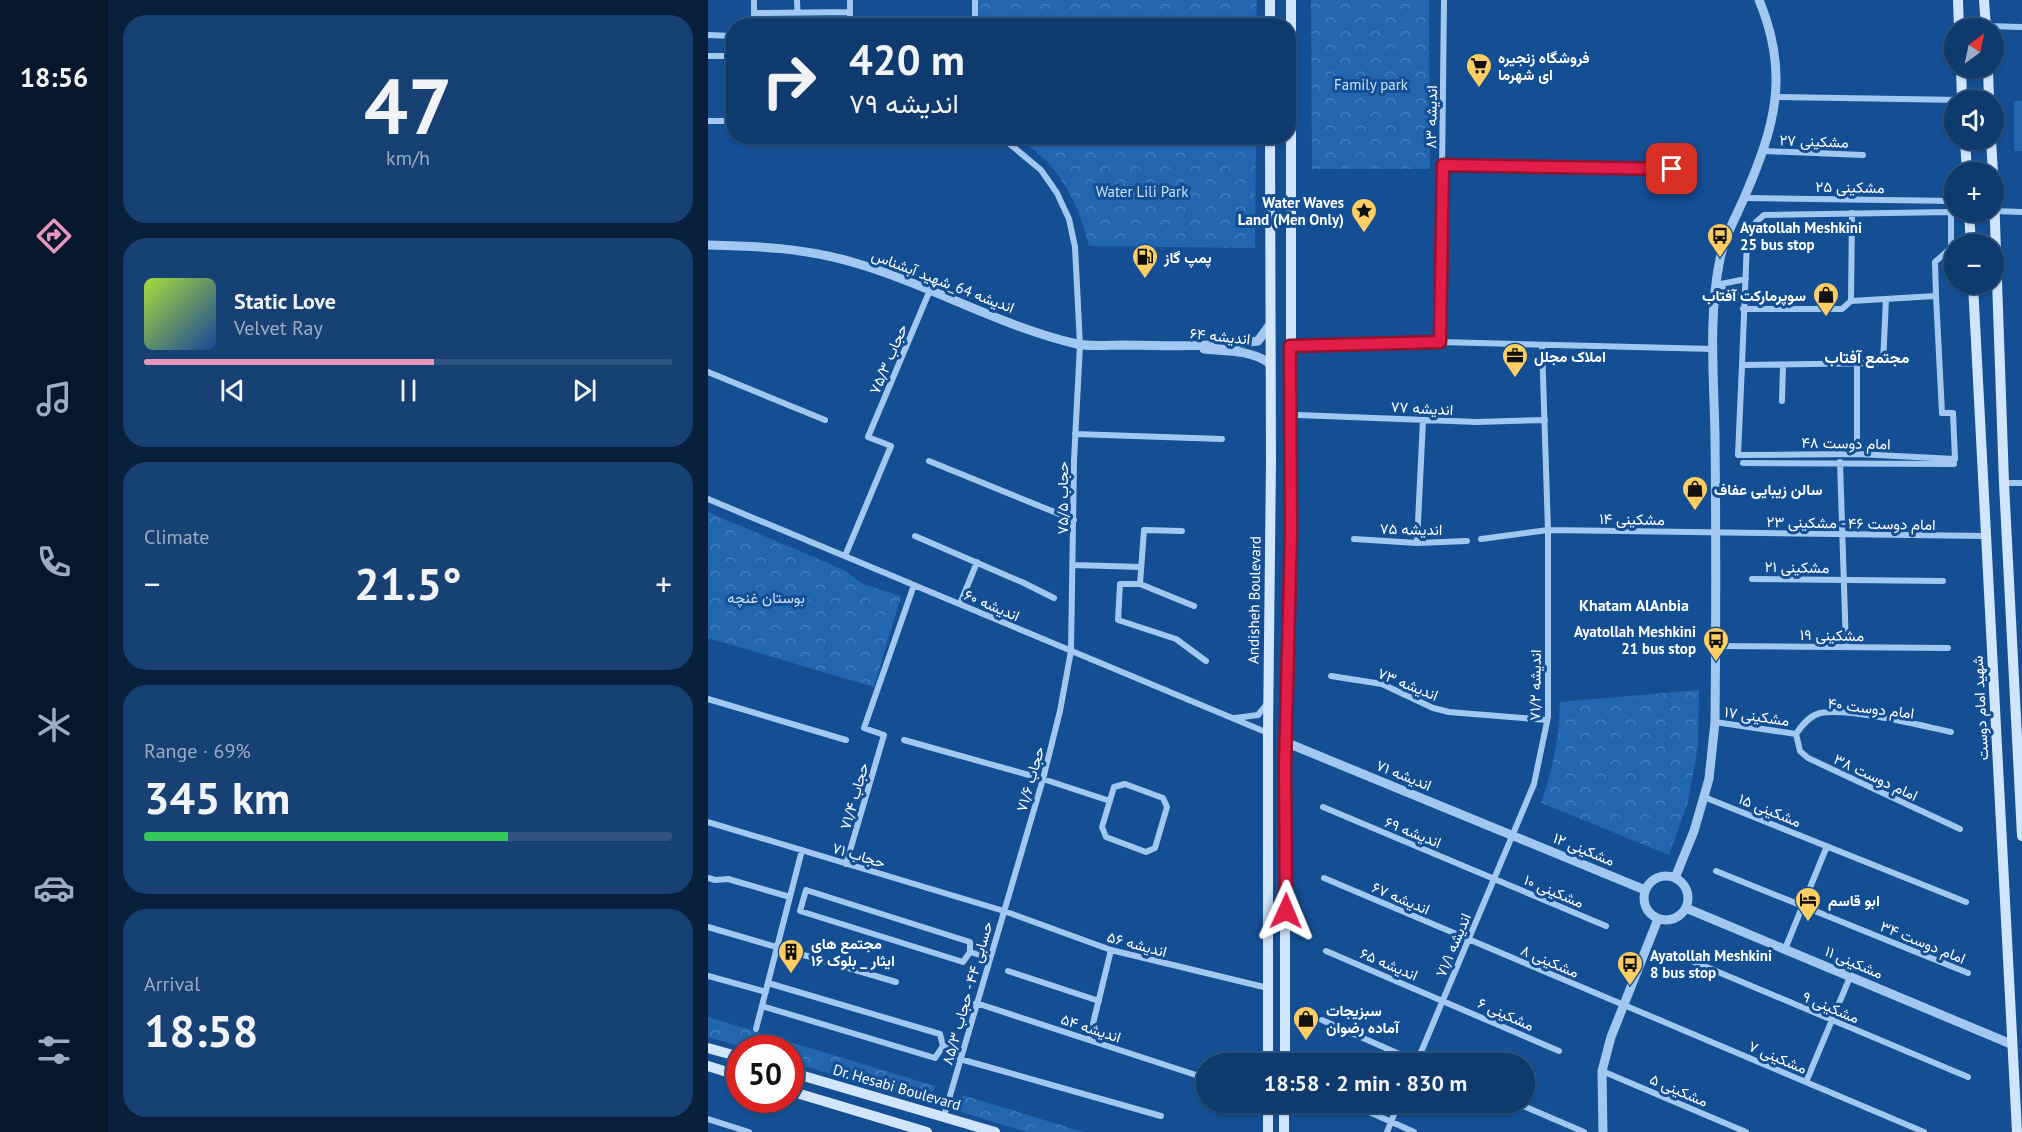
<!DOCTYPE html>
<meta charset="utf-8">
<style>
body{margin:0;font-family:"PT Sans",Vazirmatn,sans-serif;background:#184173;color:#f1f3f6;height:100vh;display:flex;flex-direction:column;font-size:22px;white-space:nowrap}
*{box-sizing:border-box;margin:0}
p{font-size:20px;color:#9badc2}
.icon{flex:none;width:33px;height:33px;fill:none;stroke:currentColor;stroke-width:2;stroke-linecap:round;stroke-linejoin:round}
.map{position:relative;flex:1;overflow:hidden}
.drawer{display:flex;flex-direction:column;gap:15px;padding:15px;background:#08203c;width:600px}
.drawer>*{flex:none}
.banner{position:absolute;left:18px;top:18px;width:570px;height:126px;border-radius:24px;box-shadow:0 2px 4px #0004,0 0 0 2px #2f5481;background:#0f3a6e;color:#f1f3f6;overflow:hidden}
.needle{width:39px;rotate:33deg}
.buttons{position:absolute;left:1236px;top:18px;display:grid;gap:12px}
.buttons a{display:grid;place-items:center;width:60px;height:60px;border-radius:50%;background:#0f3a6e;box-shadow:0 2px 4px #0004,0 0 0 2px #2f5481;font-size:30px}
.speed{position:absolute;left:18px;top:1035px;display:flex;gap:12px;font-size:30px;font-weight:700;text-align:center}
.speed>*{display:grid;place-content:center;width:78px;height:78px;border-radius:50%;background:#0f3a6e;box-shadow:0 2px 4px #0004,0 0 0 2px #2f5481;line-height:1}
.speed .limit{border:9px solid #d22;background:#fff;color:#111}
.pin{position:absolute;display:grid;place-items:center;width:51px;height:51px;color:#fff;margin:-26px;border-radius:12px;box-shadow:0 3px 9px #0006}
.me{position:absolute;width:66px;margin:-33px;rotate:1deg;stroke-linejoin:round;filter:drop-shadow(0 0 4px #0008)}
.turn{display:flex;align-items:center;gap:21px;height:126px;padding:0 24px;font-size:27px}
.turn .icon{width:78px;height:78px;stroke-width:2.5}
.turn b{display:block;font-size:42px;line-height:51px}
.big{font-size:45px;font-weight:700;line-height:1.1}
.drawer .tile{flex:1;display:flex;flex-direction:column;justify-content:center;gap:9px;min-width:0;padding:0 21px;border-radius:24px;background:#184173}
.drawer .dial{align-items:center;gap:0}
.dial b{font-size:78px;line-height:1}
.song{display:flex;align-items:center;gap:18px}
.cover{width:72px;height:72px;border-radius:9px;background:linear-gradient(135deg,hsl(80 70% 55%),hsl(220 70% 35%))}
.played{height:6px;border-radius:3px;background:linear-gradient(90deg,#e797bd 55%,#2f5481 55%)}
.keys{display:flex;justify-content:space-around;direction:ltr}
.heat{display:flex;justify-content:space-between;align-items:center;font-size:33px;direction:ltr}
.charge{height:9px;border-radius:4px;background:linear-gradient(90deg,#34c759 69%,#2f5481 0)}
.trip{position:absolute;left:488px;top:1053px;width:339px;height:60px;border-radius:30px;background:#0f3a6e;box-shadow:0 2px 4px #0004,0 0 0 2px #2f5481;font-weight:700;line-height:60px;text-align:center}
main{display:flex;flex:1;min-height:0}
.dock{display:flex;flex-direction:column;width:108px;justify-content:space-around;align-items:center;background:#06172c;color:#9badc2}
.dock .icon{width:42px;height:42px}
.dock .current{color:#e797bd}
.dock b{font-size:27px;color:#f1f3f6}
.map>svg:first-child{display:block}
</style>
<main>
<nav class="dock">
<b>18:56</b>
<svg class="icon current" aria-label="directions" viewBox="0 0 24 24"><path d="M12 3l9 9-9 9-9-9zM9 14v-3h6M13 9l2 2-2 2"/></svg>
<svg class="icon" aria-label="music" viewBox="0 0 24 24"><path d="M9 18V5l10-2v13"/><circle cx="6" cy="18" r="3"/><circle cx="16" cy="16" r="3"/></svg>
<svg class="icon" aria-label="phone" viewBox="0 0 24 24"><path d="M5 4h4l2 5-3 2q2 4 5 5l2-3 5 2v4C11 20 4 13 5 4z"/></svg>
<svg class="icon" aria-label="climate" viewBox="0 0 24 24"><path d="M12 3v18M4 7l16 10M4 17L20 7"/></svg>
<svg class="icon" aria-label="car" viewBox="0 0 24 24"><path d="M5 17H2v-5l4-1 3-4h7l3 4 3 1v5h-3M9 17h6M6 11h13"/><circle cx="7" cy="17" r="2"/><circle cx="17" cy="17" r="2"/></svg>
<svg class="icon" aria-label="filters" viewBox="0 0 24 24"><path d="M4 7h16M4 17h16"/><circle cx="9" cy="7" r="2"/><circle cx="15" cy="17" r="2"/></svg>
</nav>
<section class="drawer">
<div class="tile dial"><b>47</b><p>km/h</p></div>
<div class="tile">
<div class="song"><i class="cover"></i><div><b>Static Love</b><p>Velvet Ray</p></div></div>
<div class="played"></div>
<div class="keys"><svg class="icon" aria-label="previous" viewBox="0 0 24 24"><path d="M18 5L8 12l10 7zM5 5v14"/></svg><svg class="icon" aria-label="pause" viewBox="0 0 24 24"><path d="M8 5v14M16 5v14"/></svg><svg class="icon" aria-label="next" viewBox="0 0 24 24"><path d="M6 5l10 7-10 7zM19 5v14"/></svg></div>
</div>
<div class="tile"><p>Climate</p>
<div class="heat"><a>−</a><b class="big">21.5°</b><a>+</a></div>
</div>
<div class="tile"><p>Range · 69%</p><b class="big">345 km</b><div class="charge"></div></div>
<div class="tile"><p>Arrival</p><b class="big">18:58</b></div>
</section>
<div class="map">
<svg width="1314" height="1132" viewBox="0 0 1314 1132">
<defs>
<pattern id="forest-crowns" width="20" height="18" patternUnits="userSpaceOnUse" patternTransform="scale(1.5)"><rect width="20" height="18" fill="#2366b0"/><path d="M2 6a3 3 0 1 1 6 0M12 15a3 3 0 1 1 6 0" fill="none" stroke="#447dbc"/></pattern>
</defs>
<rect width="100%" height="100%" fill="#144e93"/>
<path fill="#2366b0" d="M1306 101H1314V151H1306Z"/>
<path fill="url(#forest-crowns)" d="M269 0H549L548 25 281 26 269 15Z
M603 0H721L722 169H604Z
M307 137H548L547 248 381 246C370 200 349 161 307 137Z
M0 512 136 570 155 584 193 596 166 687 0 638Z
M991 690 990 746 980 802 961 855 833 803C845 769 851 738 852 702Z
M0 1017 227 1086 222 1103 83 1062 82 1048H38L0 1037Z
M254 1095 376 1132H318L250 1111Z"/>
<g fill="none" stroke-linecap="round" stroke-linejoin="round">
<path stroke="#a2c8f2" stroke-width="6" d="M46 0V26
M89 0 90 26
M142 0V26
M267 0V23
M46 13 142 12
M241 26 257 20 270 26
M1278 26 1314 27
M0 35 26 36
M0 56H26
M1069 97 1254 100
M0 121H26
M1056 151 1155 155
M734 165 964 169
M1036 198 1246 201
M1286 211 1314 212
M1008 285 1038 279
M1008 285 1024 294 1035 297
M1143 301 1144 213
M1035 309H1134L1143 301 1228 296 1227 262 1243 248V212L1056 215 1048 222 1039 241 1034 365 1175 363 1178 299
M732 342 736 0
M582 346 732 342 1006 349
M1149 363V454
M1034 365 1030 455 1149 454 1247 459 1245 413H1234L1228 296
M0 372 117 420
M1074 401 1075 365
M590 415 769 422 837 420
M367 434 514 439
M221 461 366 520
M1132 462 1138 647
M1035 463 1246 464
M1296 483H1314
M0 499 560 733
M207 536 316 583 346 598
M646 539 709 543 759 541
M773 539 840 530 1278 536
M709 543 715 420
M137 556 183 446 160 437 222 290
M366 565 433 567
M1044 579 1235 581
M432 584 436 530 474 531
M252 604 269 562
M486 606 432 584H412L410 620 468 639 498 661
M1008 646 1240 648
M623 676 674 684 725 708 741 712 839 720
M0 699 138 740
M527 718 550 715 559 704
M1007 722 1088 734
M1088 734 1092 751 1100 758 1252 829
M1088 734C1094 725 1101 716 1112 713 1144 708 1210 725 1243 732
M196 740 335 779 402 801
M417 784 455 798 459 807 447 848 438 852 398 837 394 827 406 787Z
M996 797 1258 902
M615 807 898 926
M0 822 296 911 403 950 560 988
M138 864 176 735 156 728 206 585
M1008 871 1260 973
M0 878 7 880 20 879 82 897
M616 878 1216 1132
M98 890 262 942V952L255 962 92 911Z
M0 927 188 982
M1077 949 1119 846
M618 951 851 1051
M262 952 282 958
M977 958 1260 1077
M300 971 391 1001
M0 976 58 992
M268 1003 491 1076
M54 1006 227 1058 235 1046 232 1034 60 983
M614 1020 714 1064
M48 1029 94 850
M381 1040 403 950
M235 1046 254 1052
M252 1059 453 1116
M708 1064 826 784 840 717V530L834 345
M894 1071 1038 1132
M1098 1082 1142 977
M639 1102 706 1132
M806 1102 876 1132
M236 1116 335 779 352 711 363 651 366 460 372 345 367 247 361 219 349 193 333 170 292 136
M0 1119 41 1132
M679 1132 691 1102"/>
<path stroke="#a2c8f2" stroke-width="9" d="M0 245C48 246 97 248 144 262 221 284 291 326 369 344 383 347 400 345 415 345 459 346 506 347 550 341L561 326
M496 349C518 351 543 350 561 363
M577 742 937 890
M936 898a22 22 0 1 1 44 0a22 22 0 1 1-44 0Z
M967 878 986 831 1001 779 1007 722C1008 627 1008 532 1007 436 1006 379 1000 316 1012 259 1016 237 1028 217 1037 196 1067 126 1082 74 1051 0
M978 908 1303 1044
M895 1132 894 1071 903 1037 950 919"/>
<path stroke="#d1e5fc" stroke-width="10" d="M1250 0 1251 28
M1276 0 1278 28
M562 26V0
M1253 68 1254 100
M1280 68 1281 100
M1257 140 1259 172
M1283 140 1285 172
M1286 193 1296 483 1314 836
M1261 212 1263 244
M1265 284 1309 1132
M0 1048 32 1057
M560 1064V733L563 461 562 136
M577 1064V742L583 534V0
M0 1066 32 1076
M82 1072 287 1132
M82 1091 219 1132
M560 1102V1132
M576 1132V1102"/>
</g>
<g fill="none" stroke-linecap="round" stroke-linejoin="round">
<defs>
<path id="route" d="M578 911 577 765 583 534 582 346 732 342 735 165 964 169"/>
</defs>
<use href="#route" stroke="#92132f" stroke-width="15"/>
<use href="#route" stroke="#e11d48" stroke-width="10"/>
</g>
<defs>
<symbol id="supermarket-pin" viewBox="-11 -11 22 30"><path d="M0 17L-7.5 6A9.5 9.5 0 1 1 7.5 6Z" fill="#ffce63" stroke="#144e93"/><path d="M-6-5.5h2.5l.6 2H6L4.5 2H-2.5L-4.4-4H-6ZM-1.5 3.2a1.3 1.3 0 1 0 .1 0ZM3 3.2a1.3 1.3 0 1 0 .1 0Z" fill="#111"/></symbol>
<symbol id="sight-pin" viewBox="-11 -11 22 30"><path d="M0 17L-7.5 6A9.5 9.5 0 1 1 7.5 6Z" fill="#ffce63" stroke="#144e93"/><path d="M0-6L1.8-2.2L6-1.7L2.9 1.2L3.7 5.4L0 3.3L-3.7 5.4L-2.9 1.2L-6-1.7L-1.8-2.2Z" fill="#111"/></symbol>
<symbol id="bus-pin" viewBox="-11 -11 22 30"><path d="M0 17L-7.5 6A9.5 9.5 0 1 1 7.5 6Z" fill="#ffce63" stroke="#144e93"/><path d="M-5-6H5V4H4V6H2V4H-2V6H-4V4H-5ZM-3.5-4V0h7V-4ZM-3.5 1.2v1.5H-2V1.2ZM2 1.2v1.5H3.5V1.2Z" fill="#111"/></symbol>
<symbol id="fuel-pin" viewBox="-11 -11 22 30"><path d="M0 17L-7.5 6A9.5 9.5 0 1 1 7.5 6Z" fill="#ffce63" stroke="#144e93"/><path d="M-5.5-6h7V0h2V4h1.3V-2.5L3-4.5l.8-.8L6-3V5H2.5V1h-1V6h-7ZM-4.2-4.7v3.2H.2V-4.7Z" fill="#111"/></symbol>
<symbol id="shop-pin" viewBox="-11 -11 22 30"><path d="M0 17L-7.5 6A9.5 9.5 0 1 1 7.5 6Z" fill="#ffce63" stroke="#144e93"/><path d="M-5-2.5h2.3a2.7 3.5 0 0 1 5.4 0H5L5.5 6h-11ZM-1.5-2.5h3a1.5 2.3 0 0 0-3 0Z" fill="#111"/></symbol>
<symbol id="office-pin" viewBox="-11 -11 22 30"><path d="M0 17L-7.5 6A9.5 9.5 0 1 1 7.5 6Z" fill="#ffce63" stroke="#144e93"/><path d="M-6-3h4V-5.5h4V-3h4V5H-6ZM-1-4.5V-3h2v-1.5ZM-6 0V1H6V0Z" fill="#111"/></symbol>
<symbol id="hotel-pin" viewBox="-11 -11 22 30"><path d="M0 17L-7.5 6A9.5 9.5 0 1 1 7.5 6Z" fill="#ffce63" stroke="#144e93"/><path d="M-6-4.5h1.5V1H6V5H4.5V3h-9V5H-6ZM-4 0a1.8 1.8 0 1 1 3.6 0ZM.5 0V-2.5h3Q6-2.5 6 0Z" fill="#111"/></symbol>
<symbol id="building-pin" viewBox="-11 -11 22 30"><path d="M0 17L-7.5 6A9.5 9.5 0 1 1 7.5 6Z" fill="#ffce63" stroke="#144e93"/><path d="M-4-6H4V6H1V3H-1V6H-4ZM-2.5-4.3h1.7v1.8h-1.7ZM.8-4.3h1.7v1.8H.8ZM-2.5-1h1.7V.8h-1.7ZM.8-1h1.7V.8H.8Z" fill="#111"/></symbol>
</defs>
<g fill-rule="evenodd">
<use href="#supermarket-pin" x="756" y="51" width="30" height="40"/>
<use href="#sight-pin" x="641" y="196" width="30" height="40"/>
<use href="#bus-pin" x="997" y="221" width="30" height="40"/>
<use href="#fuel-pin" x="422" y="242" width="30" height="40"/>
<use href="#shop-pin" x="1103" y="280" width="30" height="40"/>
<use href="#office-pin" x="792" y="341" width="30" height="40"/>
<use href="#shop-pin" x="972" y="474" width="30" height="40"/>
<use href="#bus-pin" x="993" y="625" width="30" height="40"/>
<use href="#hotel-pin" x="1085" y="885" width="30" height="40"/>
<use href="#building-pin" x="68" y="937" width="30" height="40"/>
<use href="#bus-pin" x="907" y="949" width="30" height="40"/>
<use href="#shop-pin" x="583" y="1004" width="30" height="40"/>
</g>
<g text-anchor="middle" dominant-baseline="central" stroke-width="6" stroke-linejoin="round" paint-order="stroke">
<g font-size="15" font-weight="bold" fill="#fff" stroke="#144e93" text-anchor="start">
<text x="790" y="57">فروشگاه زنجیره<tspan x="790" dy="17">ای شهرما</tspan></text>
<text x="636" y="202" text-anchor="end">Water Waves<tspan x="636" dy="17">Land (Men Only)</tspan></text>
<text x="1032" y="227">Ayatollah Meshkini<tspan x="1032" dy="17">25 bus stop</tspan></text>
<text x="456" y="257">پمپ گاز</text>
<text x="1098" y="295" text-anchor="end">سوپرمارکت آفتاب</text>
<text x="826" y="356">املاک مجلل</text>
<text x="1006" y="489">سالن زیبایی عفاف</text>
<text x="988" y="631" text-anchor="end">Ayatollah Meshkini<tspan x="988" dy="17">21 bus stop</tspan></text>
<text x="1120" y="900">ابو قاسم</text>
<text x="103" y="943">مجتمع های<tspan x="103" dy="17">ایثار _ بلوک ۱۶</tspan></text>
<text x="942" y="955">Ayatollah Meshkini<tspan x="942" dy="17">8 bus stop</tspan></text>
<text x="618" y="1010">سبزیجات<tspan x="618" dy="17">آماده رضوان</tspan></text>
</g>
<g font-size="15" fill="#c9e2fc" stroke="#144e93">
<text x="663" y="84">Family park</text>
<text x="434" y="191">Water Lili Park</text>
<text x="58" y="597">بوستان غنچه</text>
</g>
<g font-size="15" fill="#fff" stroke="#144e93">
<text transform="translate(723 117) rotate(-89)">اندیشه ۸۳</text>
<text transform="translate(1106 141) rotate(2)">مشکینی ۲۷</text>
<text transform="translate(1142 187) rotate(1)">مشکینی ۲۵</text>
<text transform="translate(235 281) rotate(21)">اندیشه 64_شهید آبشناس</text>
<text transform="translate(512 336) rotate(6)">اندیشه ۶۴</text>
<text transform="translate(180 359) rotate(-67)">حجاب ۷۵/۳</text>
<text transform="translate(714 408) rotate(3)">اندیشه ۷۷</text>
<text transform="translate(1138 443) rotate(1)">امام دوست ۴۸</text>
<text transform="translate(354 498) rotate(-90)">حجاب ۷۵/۵</text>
<text transform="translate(924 519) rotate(1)">مشکینی ۱۴</text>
<text transform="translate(1143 523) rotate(1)">امام دوست ۴۶ - مشکینی ۲۳</text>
<text transform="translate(703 529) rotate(1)">اندیشه ۷۵</text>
<text transform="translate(1089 567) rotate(1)">مشکینی ۲۱</text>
<text transform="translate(546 600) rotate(-89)">Andisheh Boulevard</text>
<text transform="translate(284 605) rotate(23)">اندیشه ۶۰</text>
<text transform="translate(1124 635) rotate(1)">مشکینی ۱۹</text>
<text transform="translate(700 684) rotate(22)">اندیشه ۷۳</text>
<text transform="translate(827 685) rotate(-89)">اندیشه ۷۱/۲</text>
<text transform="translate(1163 708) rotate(7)">امام دوست ۴۰</text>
<text transform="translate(1272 708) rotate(-93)">شهید امام دوست</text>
<text transform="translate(1049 716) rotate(8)">مشکینی ۱۷</text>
<text transform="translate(696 775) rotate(22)">اندیشه ۷۱</text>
<text transform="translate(1168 777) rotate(25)">امام دوست ۳۸</text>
<text transform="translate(322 779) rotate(-74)">حجاب ۷۱/۶</text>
<text transform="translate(146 796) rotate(-74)">حجاب ۷۱/۴</text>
<text transform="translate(1062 810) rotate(22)">مشکینی ۱۵</text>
<text transform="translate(705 832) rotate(22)">اندیشه ۶۹</text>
<text transform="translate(876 849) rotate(22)">مشکینی ۱۲</text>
<text transform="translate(151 855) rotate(17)">حجاب ۷۱</text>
<text transform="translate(846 891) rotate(23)">مشکینی ۱۰</text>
<text transform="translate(693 898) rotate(23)">اندیشه ۶۷</text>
<text transform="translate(1215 942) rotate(22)">امام دوست ۳۴</text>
<text transform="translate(429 944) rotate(15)">اندیشه ۵۶</text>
<text transform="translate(745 945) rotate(-67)">اندیشه ۷۱/۱</text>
<text transform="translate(842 961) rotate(23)">مشکینی ۸</text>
<text transform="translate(1146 962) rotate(23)">مشکینی ۱۱</text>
<text transform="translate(681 964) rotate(23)">اندیشه ۶۵</text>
<text transform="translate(259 993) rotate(-74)">حسابی ۴۴ - حجاب ۸۵/۳</text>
<text transform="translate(1123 1007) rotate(23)">مشکینی ۹</text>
<text transform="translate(798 1014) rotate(24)">مشکینی ۶</text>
<text transform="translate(383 1028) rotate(18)">اندیشه ۵۴</text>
<text transform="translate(1070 1057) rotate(23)">مشکینی ۷</text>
<text transform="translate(189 1087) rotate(16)">Dr. Hesabi Boulevard</text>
<text transform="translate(971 1090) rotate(23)">مشکینی ۵</text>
</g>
<g font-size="16" font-weight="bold" fill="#fff" stroke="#144e93">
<text x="1159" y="357">مجتمع آفتاب</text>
<text x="926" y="605">Khatam AlAnbia</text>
</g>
</g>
</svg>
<div class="buttons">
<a><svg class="needle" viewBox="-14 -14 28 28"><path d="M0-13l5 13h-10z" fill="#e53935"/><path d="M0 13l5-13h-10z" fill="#9badc2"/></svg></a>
<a><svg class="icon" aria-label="sound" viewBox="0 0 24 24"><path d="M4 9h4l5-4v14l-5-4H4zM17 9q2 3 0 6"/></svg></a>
<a>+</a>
<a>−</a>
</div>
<div class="speed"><div class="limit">50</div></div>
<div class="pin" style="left:964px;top:169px;background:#d93025"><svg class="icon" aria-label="arrive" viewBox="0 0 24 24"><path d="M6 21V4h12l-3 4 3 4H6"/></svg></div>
<svg class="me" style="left:578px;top:911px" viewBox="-20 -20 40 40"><path d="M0-17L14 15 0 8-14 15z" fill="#e11d48" stroke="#fff" stroke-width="4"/></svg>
<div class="trip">18:58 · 2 min · 830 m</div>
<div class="banner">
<div class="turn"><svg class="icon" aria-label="right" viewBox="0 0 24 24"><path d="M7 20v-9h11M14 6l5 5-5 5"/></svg><div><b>420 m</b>اندیشه ۷۹</div></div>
</div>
</div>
</main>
